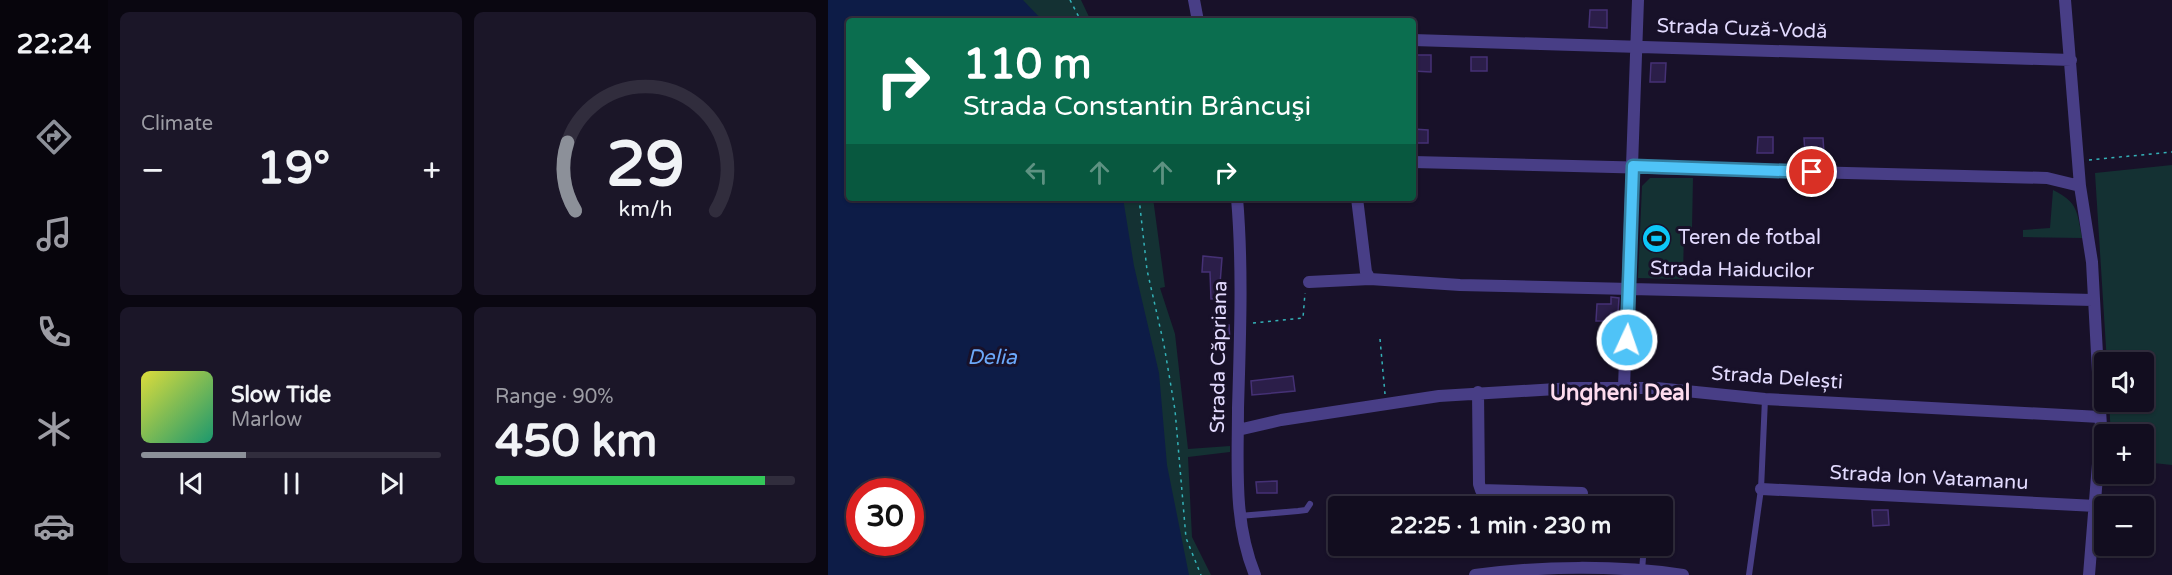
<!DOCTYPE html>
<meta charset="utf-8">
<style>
body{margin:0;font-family:"Varela Round",sans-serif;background:#1b1628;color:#f1f3f6;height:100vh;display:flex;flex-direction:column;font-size:22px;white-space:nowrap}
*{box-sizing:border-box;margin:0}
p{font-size:20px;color:#9c9ca4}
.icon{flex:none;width:33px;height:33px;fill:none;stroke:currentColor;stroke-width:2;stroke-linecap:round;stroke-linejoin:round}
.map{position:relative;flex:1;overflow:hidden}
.sheet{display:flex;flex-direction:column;gap:12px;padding:12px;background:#0a0711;width:720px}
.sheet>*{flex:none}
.hud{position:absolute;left:18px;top:18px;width:570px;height:183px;border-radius:6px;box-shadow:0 2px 4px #0004,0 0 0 2px #312d3d;background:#0b6e4f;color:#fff;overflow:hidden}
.buttons{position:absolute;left:1266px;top:352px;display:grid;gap:12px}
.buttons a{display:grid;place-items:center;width:60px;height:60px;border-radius:6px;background:#120d1f;box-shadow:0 2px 4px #0004,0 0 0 2px #312d3d;font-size:30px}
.speed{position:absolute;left:18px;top:478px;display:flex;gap:12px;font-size:30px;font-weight:700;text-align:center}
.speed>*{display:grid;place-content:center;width:78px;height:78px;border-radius:50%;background:#120d1f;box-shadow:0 2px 4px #0004,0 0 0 2px #312d3d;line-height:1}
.speed .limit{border:9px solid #d22;background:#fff;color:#111}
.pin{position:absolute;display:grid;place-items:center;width:51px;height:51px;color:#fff;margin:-26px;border:3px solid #fff;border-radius:50%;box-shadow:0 2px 6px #0007}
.me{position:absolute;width:66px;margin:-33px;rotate:3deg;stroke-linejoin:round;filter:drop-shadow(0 0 4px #0008)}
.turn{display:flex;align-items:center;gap:21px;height:126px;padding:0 18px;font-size:27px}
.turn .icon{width:78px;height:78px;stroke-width:2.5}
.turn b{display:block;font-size:42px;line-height:51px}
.lanes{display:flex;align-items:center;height:57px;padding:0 18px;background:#0003;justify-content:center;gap:30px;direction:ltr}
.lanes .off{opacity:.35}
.big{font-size:45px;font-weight:700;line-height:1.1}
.sheet .card{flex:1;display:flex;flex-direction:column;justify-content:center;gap:9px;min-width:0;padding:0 21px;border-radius:9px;background:#1b1628}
.sheet .dial{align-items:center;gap:0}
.dial svg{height:156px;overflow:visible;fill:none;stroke:#312d3d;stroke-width:7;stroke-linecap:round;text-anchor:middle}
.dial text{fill:#f1f3f6;stroke:none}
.song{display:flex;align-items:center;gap:18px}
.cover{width:72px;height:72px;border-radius:9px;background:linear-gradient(135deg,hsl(60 70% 55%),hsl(160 70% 35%))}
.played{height:6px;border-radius:3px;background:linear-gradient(90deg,#8c9099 35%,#312d3d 35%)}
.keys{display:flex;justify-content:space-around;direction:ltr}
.heat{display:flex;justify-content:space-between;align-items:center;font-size:33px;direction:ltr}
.charge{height:9px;border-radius:4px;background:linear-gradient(90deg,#34c759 90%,#312d3d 0)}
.sheet .tiles{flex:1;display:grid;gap:12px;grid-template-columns:repeat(2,1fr)}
.trip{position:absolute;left:500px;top:496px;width:345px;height:60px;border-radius:6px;background:#120d1f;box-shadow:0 2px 4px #0004,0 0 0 2px #312d3d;font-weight:700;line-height:60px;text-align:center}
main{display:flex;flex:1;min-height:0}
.dock{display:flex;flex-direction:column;width:108px;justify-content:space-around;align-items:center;background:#07050c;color:#9c9ca4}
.dock .icon{width:42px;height:42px}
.dock .current{color:#8c9099}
.dock b{font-size:27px;color:#f1f3f6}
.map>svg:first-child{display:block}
</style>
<main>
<nav class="dock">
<b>22:24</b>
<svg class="icon current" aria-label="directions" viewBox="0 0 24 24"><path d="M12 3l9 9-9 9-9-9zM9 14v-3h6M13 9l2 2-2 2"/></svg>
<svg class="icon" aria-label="music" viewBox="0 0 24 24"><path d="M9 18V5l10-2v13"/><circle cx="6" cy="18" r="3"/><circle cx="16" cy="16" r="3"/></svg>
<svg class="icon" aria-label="phone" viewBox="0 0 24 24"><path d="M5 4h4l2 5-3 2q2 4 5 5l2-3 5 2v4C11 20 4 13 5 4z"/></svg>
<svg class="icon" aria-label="climate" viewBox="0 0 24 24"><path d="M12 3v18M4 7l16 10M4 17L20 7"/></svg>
<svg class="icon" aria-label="car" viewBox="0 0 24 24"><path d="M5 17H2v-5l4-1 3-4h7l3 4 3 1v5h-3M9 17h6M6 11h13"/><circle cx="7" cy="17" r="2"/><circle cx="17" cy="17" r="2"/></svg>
</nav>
<section class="sheet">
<div class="tiles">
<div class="card"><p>Climate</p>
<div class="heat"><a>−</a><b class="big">19°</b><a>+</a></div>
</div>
<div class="card dial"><svg viewBox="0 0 100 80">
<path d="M14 69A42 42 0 1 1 86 69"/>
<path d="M14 69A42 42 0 0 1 10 34" stroke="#8c9099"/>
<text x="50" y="56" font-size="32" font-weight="700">29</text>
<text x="50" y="72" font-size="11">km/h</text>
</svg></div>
<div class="card">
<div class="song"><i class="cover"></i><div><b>Slow Tide</b><p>Marlow</p></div></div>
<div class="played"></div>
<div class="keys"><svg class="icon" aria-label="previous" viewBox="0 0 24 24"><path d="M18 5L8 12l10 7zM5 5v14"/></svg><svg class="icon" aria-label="pause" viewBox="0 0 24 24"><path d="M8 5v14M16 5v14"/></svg><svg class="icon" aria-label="next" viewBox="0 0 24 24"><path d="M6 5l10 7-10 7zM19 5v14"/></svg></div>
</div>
<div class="card"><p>Range · 90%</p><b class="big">450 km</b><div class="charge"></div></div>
</div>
</section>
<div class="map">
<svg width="1344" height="575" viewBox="0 0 1344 575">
<rect width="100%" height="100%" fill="#181129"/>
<path fill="#143133" d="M164 0H253L263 21H185Z
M1344 165V465L1316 462V435H1283L1281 402H1316V363H1279L1267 173Z
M822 178H865L864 228H856L855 279 810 278 814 186Z
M1225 190C1250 202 1249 212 1254 238L1195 237V230L1222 228Z
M277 198H325L337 287 332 288 347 334 360 449 402 446V452L360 457 364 537 383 575H346Z"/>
<path fill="#0d1c47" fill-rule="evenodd" d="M0 0H195L215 21H21V198H295L306 266 331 373 339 465 361 575H0ZM32 492H82V543H32Z"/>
<path fill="#2b1e49" stroke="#453175" stroke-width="1.5" d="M762 10H779V28L761 27Z
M586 55H603V72L585 71Z
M643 57H659V71H643Z
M823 63H838L837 82H822Z
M585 129 600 130V143H585Z
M930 137H945V153H929Z
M976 138H995L996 154H977Z
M375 256 394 258 392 284H398V298L383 299 382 272H374Z
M783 297 791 298 790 313H783V321H768L769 304H783Z
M401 325 402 341 387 342 386 326Z
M465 376 467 391 424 395 423 381Z
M449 481V493H429L428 482Z
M1044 510H1060L1061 525 1045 526Z"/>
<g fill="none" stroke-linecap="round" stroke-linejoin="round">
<path stroke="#34b2b8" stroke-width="1.5" stroke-dasharray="3 4.5" stroke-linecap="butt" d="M242 0 253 21
M1261 160 1344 152
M311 198 319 270 336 345 347 410 358 538 373 575
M425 323 475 318 477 293
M552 339 557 394"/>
<path stroke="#483e86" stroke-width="6" d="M411 516 470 511 478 510 482 504
M814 570 816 546
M921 575 933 489 937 399"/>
<path stroke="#483e86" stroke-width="12" d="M366 0 370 21
M1237 0 1252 186 1264 262 1273 427 1261 575
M585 40 1243 60
M585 162 1219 178 1252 186
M409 198C415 268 412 339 410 408 410 466 405 521 427 575
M529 198 538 272 542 279
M481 282 542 279 632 285 1265 300
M796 387 810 0
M650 392 651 484 653 490 754 493
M410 430 453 420 611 396 745 388H828L937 399 1272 417
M933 489 1268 506
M647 575C712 566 790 565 855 575"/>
</g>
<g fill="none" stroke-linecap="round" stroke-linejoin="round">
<defs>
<path id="route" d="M799 340 805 166 984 172"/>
</defs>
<use href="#route" stroke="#337fa1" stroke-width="15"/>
<use href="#route" stroke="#4fc3f7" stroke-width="10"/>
</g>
<defs>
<symbol id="stadium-disc" viewBox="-11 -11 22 22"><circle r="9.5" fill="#0dc7f7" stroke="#181129"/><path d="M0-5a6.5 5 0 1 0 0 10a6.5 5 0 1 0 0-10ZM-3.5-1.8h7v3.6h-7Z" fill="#111"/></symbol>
</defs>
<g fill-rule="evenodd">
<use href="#stadium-disc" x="812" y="222" width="33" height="33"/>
</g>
<g text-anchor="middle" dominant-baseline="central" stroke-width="6" stroke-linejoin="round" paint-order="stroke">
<g font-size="20" fill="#e2dafe" stroke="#181129">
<text transform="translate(914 29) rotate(2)">Strada Cuză-Vodă</text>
<text transform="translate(904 270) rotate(1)">Strada Haiducilor</text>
<text transform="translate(391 357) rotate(-89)">Strada Căpriana</text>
<text transform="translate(949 378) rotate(4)">Strada Delești</text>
<text transform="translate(1101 478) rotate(3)">Strada Ion Vatamanu</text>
</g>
<g font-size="20" fill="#e2dafe" stroke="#181129" text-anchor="start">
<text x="850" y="238">Teren de fotbal</text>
</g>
<g font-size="21" font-style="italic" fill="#6ca9fa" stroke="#181129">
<text x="164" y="357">Delia</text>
</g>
<g font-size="22" font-weight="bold" fill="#fedcee" stroke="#181129">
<text x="792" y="393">Ungheni Deal</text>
</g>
</g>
</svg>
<div class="buttons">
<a><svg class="icon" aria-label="sound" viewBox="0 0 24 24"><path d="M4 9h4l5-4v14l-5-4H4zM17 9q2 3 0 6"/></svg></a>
<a>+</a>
<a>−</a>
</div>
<div class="speed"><div class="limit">30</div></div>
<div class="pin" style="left:984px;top:172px;background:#d93025"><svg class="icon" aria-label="arrive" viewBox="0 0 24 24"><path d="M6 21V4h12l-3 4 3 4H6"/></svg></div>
<svg class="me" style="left:799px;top:340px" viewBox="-20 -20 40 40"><circle r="17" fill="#4fc3f7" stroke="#fff" stroke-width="3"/><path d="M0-11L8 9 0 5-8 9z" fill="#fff"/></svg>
<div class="trip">22:25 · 1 min · 230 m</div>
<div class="hud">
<div class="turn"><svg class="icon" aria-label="right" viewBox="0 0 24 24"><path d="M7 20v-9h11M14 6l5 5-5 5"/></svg><div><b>110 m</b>Strada Constantin Brâncuşi</div></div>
<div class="lanes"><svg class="icon off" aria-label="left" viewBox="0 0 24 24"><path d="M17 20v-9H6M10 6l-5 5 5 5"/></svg><svg class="icon off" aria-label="ahead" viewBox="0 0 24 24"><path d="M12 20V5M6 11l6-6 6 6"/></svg><svg class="icon off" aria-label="ahead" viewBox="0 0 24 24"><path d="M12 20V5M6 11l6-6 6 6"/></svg><svg class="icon" aria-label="right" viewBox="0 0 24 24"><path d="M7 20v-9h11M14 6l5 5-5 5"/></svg></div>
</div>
</div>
</main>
